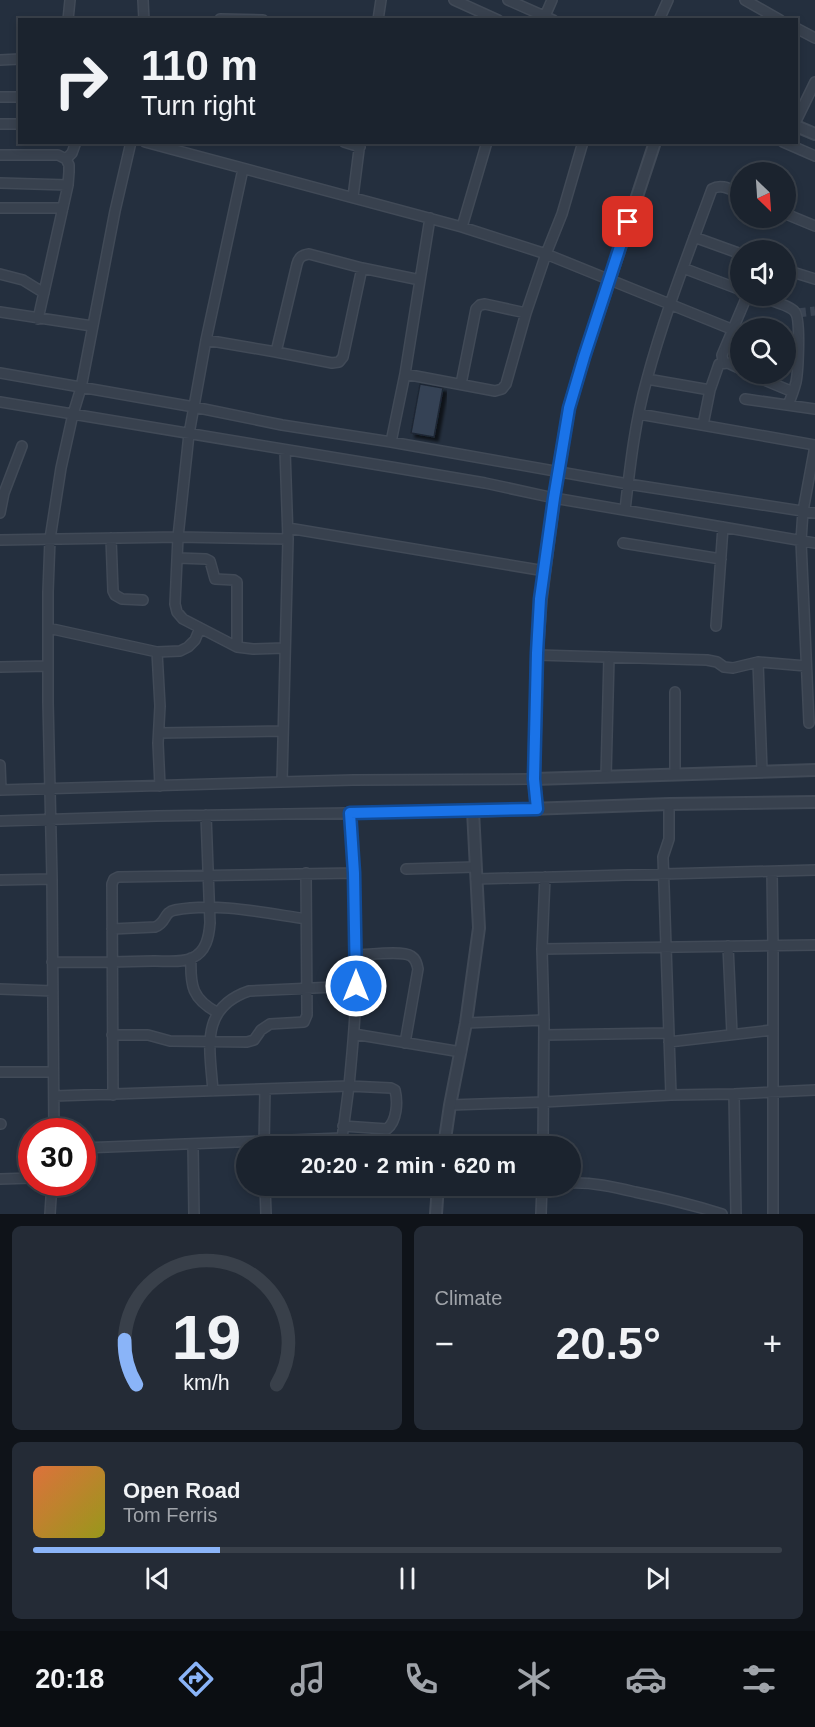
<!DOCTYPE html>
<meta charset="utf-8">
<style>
body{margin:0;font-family:Arial,sans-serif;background:#242b36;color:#f1f3f6;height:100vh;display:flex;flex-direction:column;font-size:22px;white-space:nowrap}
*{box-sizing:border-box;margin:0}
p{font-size:20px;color:#a0a4aa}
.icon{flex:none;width:33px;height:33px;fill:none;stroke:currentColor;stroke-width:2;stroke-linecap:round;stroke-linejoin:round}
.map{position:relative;height:1214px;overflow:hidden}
.side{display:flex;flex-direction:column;gap:12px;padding:12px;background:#0f1319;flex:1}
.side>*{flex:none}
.hud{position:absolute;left:18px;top:18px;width:780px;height:126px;border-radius:0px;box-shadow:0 3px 9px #0003,0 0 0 2px #39404a;background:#1b232e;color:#f1f3f6;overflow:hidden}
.needle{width:39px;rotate:155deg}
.buttons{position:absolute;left:730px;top:162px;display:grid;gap:12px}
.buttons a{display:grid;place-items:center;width:66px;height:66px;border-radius:50%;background:#1b232e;box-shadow:0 3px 9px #0003,0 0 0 2px #39404a;font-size:30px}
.speed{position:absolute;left:18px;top:1118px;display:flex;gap:12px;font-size:30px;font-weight:700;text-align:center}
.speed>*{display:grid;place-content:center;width:78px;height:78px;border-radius:50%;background:#1b232e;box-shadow:0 3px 9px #0003,0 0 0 2px #39404a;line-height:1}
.speed .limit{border:9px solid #d22;background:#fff;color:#111}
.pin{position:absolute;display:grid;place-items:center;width:51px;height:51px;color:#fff;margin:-26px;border-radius:12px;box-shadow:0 3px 9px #0006}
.me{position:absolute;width:66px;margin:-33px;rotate:0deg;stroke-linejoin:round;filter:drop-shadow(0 0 4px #0008)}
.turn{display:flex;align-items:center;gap:21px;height:126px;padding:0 24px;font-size:27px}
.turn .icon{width:78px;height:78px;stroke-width:2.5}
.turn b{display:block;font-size:42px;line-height:51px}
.big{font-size:45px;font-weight:700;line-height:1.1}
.side .widget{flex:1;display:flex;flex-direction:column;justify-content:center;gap:9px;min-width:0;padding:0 21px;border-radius:9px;background:#242b36}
.side .dial{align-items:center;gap:0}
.dial svg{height:156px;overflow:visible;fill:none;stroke:#39404a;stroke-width:7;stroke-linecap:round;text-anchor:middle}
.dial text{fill:#f1f3f6;stroke:none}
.song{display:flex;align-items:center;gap:18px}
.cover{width:72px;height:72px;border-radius:9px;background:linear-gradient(135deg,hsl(20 70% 55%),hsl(60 70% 35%))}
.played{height:6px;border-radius:3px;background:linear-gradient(90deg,#8ab4f8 25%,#39404a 25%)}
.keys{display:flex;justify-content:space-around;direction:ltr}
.heat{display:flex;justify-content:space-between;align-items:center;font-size:33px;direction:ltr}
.side .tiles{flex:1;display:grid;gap:12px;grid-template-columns:1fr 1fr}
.widget:last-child{grid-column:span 2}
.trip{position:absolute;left:236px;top:1136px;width:345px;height:60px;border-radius:30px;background:#1b232e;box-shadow:0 3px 9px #0003,0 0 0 2px #39404a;font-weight:700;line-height:60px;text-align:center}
.dock{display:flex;height:96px;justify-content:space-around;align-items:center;background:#0b0e12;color:#a0a4aa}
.dock .icon{width:42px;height:42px}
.dock .current{color:#8ab4f8}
.dock b{font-size:27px;color:#f1f3f6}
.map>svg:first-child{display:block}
</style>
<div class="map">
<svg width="815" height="1214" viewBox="0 0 815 1214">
<defs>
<filter id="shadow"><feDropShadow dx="4" dy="4" stdDeviation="1.5" flood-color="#0009"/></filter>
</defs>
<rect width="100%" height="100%" fill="#242f3e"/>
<path fill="#364354" stroke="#1f2835" stroke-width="1.5" filter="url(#shadow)" d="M420 384 443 388 434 437 411 433Z"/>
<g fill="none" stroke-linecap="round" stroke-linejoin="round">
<path stroke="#3a4453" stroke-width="9" stroke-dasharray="9 4.5" stroke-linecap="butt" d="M797 313 815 311"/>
<defs>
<path id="minor" d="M143 0 144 20
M454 0 498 20
M508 0 553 20
M745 0 780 20
M545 16 552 0
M220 19 263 20
M68 20 70 0
M378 20 381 0
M659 20 668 0
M796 28 815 38
M0 60 20 59
M0 97H20
M796 121 815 82
M0 124H20
M145 142 462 227 546 254 741 333
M344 142 360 147
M783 142 815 156
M0 155H58L66 159 69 165V172L68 185 38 319
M66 159 72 153 76 142
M243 169 206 340 189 434 178 537 175 604 177 612 183 619 237 647 253 649 284 648
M0 183 68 185
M353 197 360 142
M0 208H63
M786 214 815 226
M462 227 487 142
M694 237 741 254
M683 268 741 290
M786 270 815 279
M0 274 23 280 44 293
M756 296C765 299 790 305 795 312 801 319 798 372 796 382 794 390 791 398 788 405
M0 312 92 326
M206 340 276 352 332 363 339 362 343 357 362 268
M276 352 297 264C299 257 302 255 309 254L362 268 420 280
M723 363 722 355 747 296
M0 373 194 407 282 425 391 442 628 484 815 513
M405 374 495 391 502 389 506 384 526 313 546 254 562 214 583 142
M750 374 793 392
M647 379 710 390
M461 384 476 309 480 305 485 304 526 313
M745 399 815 409
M0 402 391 467 485 483 554 498 815 543
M639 414 815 445
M703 425 710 390 719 364 728 363 741 369
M391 442 405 374 430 218
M625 510C630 466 635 421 647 379 664 315 689 252 712 189 722 183 731 190 741 194
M0 513 4 493 22 446
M288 528 545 571
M111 538 113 591 115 595 122 599 143 600
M0 540 178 537 288 539
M623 543 721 559
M178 558 206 559 210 561 215 579 234 580 237 582V647
M716 626 723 527
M48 628 157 652 180 651 188 647 195 640 200 628
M157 652 160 706 158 743 160 786
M537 655 707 660 717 662 724 667 733 668 758 662 806 666
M758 662 762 771
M0 667 48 666
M675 692V774
M809 723 801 541 803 511 815 446
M159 733 282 731
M0 765 1 790
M606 777 609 657
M282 782 288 539 285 450
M0 790 353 780 534 779
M669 804V839L663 857 671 1095
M0 821 157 816 473 811
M406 869 475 867
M772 872 773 946V1214
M476 879 815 870
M0 880 52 879
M112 929 155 927C167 923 163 912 175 910 216 902 265 913 306 919
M728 946 732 1034
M542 949 815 945
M356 955C368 955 402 950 411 956 416 959 417 964 418 969L405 1043
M191 958C190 986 192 999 218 1013
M52 962C86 963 120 962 155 961 166 961 181 963 192 958 206 952 209 937 210 923L206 815
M0 989 53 991
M466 1023 544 1020
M354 1034 461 1052
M112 1035H148L170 1041 247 1042 254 1040 261 1030 270 1024 304 1022 307 1015 306 873
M544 1035 669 1033
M669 1042 772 1030
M0 1072H53
M213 1091C210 1049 199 1008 249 991L356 986
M734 1094 736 1214
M113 1095 112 884 114 879 118 877 354 873
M54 1096 349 1086 341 1146
M450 1105 544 1102 671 1095 734 1094 815 1090
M0 1124H1
M343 1126 387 1129C397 1121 398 1102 395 1090L391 1088 349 1086C352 1052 356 1018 356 984 356 927 353 870 350 813
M54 1131 52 879 48 702V592L50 539 61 468 73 414 81 388 115 211 131 142
M193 1144 194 1214
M264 1146 265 1089
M543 1146 544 1020 542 949 545 877
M82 1148 342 1138
M0 1179 32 1178
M570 1183C592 1182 614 1187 635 1192 665 1198 693 1205 722 1214
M265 1185 266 1214
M542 1188 555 1185
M50 1214 52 1182
M541 1214 542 1185"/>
<path id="tertiary" d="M796 126 815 134
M534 779 815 770
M537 809 534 779 537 653 541 599 554 498 569 408 584 357 655 142
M444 1146 450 1105 466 1023 479 928 473 811 669 804 815 802
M436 1214 438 1185"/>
</defs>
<use href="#minor" stroke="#414a57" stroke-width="12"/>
<use href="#tertiary" stroke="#414a57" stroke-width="14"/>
<use href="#minor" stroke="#38414e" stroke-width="9"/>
<use href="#tertiary" stroke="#38414e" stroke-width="10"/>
</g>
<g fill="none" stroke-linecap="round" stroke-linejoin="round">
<defs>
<path id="route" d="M356 986 354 873 350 813 537 809 534 779 537 653 540 599 554 498 569 408 584 357 628 222"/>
</defs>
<use href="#route" stroke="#114b97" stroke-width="15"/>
<use href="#route" stroke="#1a73e8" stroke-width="10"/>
</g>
</svg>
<div class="buttons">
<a><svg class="needle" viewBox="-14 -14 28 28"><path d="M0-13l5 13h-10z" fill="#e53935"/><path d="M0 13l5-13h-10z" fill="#a0a4aa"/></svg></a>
<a><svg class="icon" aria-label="sound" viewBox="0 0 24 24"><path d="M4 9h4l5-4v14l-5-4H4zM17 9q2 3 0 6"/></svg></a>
<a><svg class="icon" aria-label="search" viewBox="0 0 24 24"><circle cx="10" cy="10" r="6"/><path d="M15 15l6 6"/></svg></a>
</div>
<div class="speed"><div class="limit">30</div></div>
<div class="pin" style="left:628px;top:222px;background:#d93025"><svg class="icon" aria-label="arrive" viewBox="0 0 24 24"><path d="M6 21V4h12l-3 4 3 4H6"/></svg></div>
<svg class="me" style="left:356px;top:986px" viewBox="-20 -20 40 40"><circle r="17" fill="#1a73e8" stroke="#fff" stroke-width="3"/><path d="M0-11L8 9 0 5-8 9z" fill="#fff"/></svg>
<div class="trip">20:20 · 2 min · 620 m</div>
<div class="hud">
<div class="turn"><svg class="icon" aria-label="right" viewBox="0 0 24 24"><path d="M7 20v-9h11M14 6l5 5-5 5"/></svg><div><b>110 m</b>Turn right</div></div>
</div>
</div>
<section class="side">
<div class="tiles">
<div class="widget dial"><svg viewBox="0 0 100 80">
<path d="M14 69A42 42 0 1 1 86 69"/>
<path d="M14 69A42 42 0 0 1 8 46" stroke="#8ab4f8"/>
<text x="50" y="56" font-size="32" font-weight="700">19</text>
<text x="50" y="72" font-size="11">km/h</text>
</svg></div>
<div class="widget"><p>Climate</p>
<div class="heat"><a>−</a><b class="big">20.5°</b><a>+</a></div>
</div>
<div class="widget">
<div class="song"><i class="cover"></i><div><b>Open Road</b><p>Tom Ferris</p></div></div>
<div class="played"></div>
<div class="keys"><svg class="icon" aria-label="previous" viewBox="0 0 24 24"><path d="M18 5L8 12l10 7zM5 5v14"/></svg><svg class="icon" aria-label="pause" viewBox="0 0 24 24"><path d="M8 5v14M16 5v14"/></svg><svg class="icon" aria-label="next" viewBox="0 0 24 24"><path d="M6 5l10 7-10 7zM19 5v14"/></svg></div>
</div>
</div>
</section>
<nav class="dock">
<b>20:18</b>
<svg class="icon current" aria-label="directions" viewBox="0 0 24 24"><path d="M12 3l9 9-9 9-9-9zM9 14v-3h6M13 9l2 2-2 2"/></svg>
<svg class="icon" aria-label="music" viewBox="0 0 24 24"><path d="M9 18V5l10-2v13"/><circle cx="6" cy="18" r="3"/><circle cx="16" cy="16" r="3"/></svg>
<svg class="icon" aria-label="phone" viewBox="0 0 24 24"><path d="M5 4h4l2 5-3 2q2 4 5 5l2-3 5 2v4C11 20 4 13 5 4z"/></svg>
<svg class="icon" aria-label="climate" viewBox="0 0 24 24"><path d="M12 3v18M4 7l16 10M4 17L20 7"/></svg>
<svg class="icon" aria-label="car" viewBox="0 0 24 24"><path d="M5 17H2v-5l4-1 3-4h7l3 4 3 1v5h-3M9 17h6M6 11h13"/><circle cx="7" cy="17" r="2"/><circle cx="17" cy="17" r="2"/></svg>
<svg class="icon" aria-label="filters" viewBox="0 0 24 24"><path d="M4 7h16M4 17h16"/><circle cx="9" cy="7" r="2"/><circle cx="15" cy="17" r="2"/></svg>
</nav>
